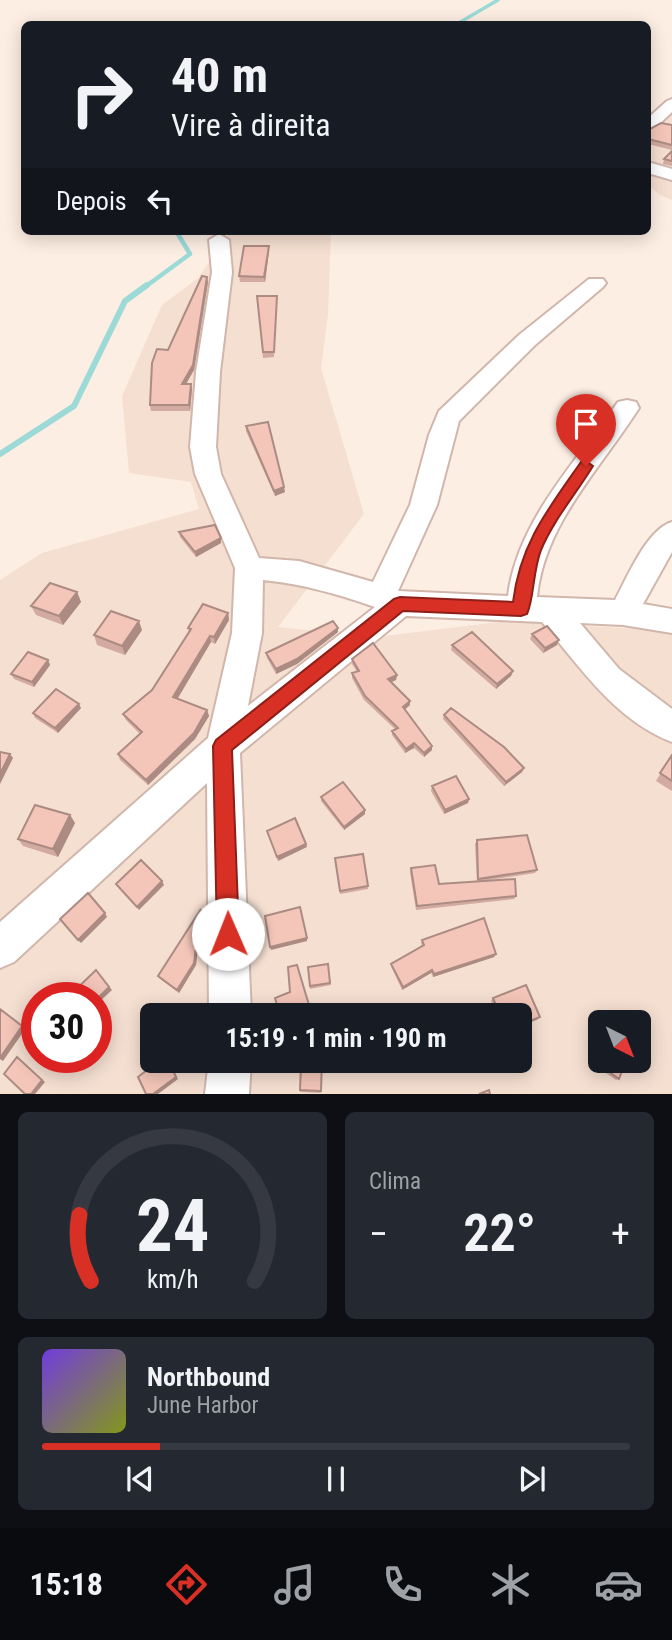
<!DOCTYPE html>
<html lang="pt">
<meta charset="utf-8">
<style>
body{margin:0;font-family:"Roboto Condensed",sans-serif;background:#242831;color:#f1f3f6;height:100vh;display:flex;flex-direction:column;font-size:26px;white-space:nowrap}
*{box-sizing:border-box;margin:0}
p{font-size:23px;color:#9ea1a6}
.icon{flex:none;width:38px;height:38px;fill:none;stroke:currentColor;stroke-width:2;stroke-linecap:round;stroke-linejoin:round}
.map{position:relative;height:1094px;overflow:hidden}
.sheet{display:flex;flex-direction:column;gap:18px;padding:18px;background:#0d0f14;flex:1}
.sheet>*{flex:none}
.guide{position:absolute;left:21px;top:21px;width:630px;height:214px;border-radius:10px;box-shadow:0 4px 18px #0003;background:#171b24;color:#f1f3f6;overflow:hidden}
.needle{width:46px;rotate:138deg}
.buttons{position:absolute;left:588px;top:1010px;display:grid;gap:14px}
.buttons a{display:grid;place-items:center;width:63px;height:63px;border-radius:10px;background:#171b24;box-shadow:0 4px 18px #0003;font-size:35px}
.speed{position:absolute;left:21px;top:982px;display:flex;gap:14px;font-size:35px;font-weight:700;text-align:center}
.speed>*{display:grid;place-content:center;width:91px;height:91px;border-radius:50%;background:#171b24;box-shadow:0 4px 18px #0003;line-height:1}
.speed .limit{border:10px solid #d22;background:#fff;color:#111}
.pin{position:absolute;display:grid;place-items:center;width:60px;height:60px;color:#fff;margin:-72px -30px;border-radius:50% 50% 50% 0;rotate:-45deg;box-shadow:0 0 7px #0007}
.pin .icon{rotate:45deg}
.me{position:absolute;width:77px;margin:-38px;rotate:359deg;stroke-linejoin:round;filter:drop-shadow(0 0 5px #0008)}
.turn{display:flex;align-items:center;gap:24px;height:147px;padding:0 35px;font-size:32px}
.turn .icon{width:91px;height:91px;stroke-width:2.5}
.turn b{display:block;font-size:49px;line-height:60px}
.then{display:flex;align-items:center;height:66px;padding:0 35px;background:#0003;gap:14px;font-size:26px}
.big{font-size:52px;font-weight:700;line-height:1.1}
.sheet .card{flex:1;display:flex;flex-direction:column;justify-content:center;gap:10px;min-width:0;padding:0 24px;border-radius:10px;background:#242831}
.sheet .dial{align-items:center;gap:0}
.dial svg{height:182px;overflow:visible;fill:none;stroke:#363941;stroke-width:7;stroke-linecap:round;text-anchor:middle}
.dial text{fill:#f1f3f6;stroke:none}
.song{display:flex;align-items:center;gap:21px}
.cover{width:84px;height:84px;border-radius:10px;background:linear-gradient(135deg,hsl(260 70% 55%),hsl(70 70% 35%))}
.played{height:7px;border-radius:4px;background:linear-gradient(90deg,#d93025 20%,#363941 20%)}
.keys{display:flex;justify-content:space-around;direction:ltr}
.heat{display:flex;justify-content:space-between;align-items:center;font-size:38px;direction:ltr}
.sheet .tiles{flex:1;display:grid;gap:18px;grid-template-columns:1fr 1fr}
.card:last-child{grid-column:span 2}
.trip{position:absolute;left:140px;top:1003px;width:392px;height:70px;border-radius:10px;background:#171b24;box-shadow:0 4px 18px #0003;font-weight:700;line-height:70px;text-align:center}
.tabs{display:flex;height:112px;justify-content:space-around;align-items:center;background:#090b0e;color:#9ea1a6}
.tabs .icon{width:49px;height:49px}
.tabs .selected{color:#d93025}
.tabs b{font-size:32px;color:#f1f3f6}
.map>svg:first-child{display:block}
</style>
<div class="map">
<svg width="672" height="1094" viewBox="0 0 672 1094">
<rect width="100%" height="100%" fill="#fdeee3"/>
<path fill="#f5dfd1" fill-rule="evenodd" d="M672 110V200L660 195 648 185V112Z
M231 231H331L328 314 321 368 364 514 278 627 376 637 507 621 672 631V1094H0V580L42 553 199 509 191 482 129 473 122 396 162 305 198 278ZM37 998H96V1057H37ZM152 1015H520V1060H152ZM600 1022H639V1060H600Z"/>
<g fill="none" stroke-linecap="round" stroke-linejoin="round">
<path stroke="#9cdad8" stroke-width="3.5" d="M457 24 498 0"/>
<path stroke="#9cdad8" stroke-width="4.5" d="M145 287 190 254 176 231"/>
<path stroke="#9cdad8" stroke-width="6" d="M0 454 74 406 125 301 147 285"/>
<defs>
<path id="minor" d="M672 99V112L654 129 648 131V118L667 101Z
M648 162 672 169V180L648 173Z
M219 234 229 240 232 272 220 372 216 447 221 474 259 558 299 561 373 582 410 505 429 435 439 411 519 335 589 279H603L606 283 603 287 535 345 459 421 437 505 398 591 508 596C517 522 576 461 618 402L627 400 636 402 639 408C601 468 544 524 537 597L615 600C627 578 647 529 672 522V552L643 604 672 609V633L623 625 580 623 619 669 672 709V742C616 721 579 666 542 622L406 616 240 753 251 1015H209L207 783 14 962 0 968V922L208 738 232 633 235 568 195 474 190 447 196 372 212 272 209 240ZM263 580C303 584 337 594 375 607L248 706 262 633Z
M209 1060H251L249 1094H205Z"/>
</defs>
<use href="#minor" stroke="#d1b6ac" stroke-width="4"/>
<use href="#minor" fill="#fff" fill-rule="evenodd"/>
</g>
<path fill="#d2aa9f" d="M672 125V150L648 144V127L650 129Z
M672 151V166L663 164 664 159Z
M269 251 265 282H240L239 276Z
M208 282 194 370 186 384 192 389 190 411H151L150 405 168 350Z
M257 296H277L274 357 263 358Z
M246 426 285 492 275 496 246 431Z
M179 532 221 543 196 557 180 537Z
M77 592 81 602 63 625 36 615 31 606Z
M228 613 229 620 215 644 211 642 177 699 207 710 209 716 195 739 148 785 120 760 118 754 140 734 126 720 123 714 152 690 189 633 188 628Z
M338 628V632L297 664 276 674 267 658 266 653Z
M142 630 125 655 97 645 94 635Z
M532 634 557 645 543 653 530 639Z
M452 645 513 671 511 676 496 689 451 650Z
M352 659 397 675 396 680 391 682 410 705 405 709 432 750 424 757 414 748 405 753 392 735V731L395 729 364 700 352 678V673L357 672 352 664Z
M48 660 50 665 34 687 14 679 11 674Z
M81 708 58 733 35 718 33 713Z
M444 715 524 768 522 772 504 786 443 719Z
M672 754V791L656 781Z
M432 786 469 799 468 803 444 814 431 791Z
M321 797 365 810V814L344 830 321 801Z
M70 815 75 823 58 857 23 846 18 839Z
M477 840 537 870 535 873 483 881 516 896 514 899 416 910 410 872 411 868 439 884 477 882 475 844Z
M335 862 368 886V889L340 894Z
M202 912 196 965 179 993 160 979 158 976Z
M422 940 496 954 494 957 433 977 431 973 402 990 391 966V964L422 946 421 943Z
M328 964 331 985 310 989 308 967Z
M493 998 538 1019 520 1027V1015H497L491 1001Z
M600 1031V1060L619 1079 616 1080 588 1061Z
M296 1060H334L322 1062 321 1093 300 1092 301 1066 296 1067Z"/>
<path fill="#ab8b82" d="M269 246V251L265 282 264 277Z
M207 277 208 282 194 370 183 389 182 384Z
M191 384 192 389 190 411 189 405Z
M284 487 285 492 275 496 274 491Z
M221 538V543L196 557 195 552Z
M77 592 81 602 63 625 59 616Z
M228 613 229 620 215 644 214 637Z
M139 621 142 630 125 655 122 646Z
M338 628V632L297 664 276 674V669Z
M210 636 211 642 175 703 173 697Z
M559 640 557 645 543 653 545 648Z
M48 660 50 665 34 687 32 682Z
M513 671 511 676 496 689 497 684Z
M397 675 396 680 387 684 388 679Z
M410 701V705L403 711V707Z
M79 704 81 708 58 733 55 728Z
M207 710 209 716 195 739 148 785 146 780Z
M414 743V748L405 753 406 749Z
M432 746V750L424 757V753Z
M10 754 13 758 0 784V774Z
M524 768 522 772 504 786 506 782Z
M469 799 468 803 444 814 445 810Z
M365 810V814L344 830V827Z
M70 815 75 823 58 857 53 849Z
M306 844 307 847 278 861 277 857Z
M162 881 164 885 139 910 137 907Z
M201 909 202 912 196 965 179 993 177 990Z
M105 913 107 917 81 943 78 940Z
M307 938V941L271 950 270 947Z
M496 954 494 957 433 977 434 974Z
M432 970 431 973 402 990 403 987Z
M98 973 112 990 96 1005V1000Z
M0 1009 26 1028 3 1061 0 1059Z
M540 1017 538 1019 520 1027V1025Z
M17 1057 45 1082 35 1094H31Z
M168 1060 178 1079 158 1094H153Z"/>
<path fill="#f4c6b9" stroke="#ab8b82" stroke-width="2" d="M661 123 672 125V145L648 139V127L650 129Z
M672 151V161L664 159Z
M244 246H269L264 277 239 276Z
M202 276 207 277 193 365 182 384H191L189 405H150L152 363 157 349 168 350Z
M257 296H277L274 352H263Z
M268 422 284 487 274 491 246 426Z
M215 525 221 538 195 552 179 532Z
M50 583 77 592 59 616 31 606Z
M203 604 228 613 214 637 210 636 173 697 207 710 194 733 146 780 118 754 142 732 123 714 152 690 191 629 188 628Z
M111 611 139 621 122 646 94 635Z
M333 621 338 628 297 659 276 669 266 653Z
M547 626 559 640 545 648 532 634Z
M472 632 513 671 497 684 452 645Z
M373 643 397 675 388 679 410 701 403 707 432 746 424 753 414 743 406 749 392 731 398 728 365 696 352 673 359 671 352 659Z
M28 652 48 660 32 682 11 674Z
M56 689 79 704 55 728 33 713Z
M451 708 504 747 524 768 506 782 444 715Z
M0 752 10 754 0 774Z
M672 755V781L660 773Z
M456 776 469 799 445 810 432 786Z
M343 782 365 810 344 827 321 797Z
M35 805 70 815 53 849 18 839Z
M295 818 306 844 277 857 267 831Z
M527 835 537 870 478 879 477 840Z
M363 854 368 886 340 891 335 858Z
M141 860 162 881 137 907 116 884Z
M435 865 439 884 515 879 516 896 417 906 411 868Z
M88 893 105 913 78 940 60 919Z
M300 907 307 938 270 947 265 916Z
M201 909 194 963 177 990 158 976Z
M484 918 496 954 434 974 432 970 403 987 391 964 424 945 422 940Z
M328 964 330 983 310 986 308 967Z
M297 965 312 1015H280L275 998 290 992 288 967Z
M96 970 109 987 96 1000V998H67Z
M526 985 540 1017 520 1025V1015H500L493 998Z
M0 1009 22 1026 0 1058Z
M609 1015 619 1022H606Z
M600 1036V1060H626L619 1079 591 1059Z
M17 1057 42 1080 31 1094H25L4 1074Z
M160 1060H168L176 1077 153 1094H146L138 1077Z
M296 1060H322L321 1091 300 1090 301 1064 296 1065Z
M489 1090 490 1094H479Z"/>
<path fill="#d93025" stroke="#8d1f18" stroke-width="2" d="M586 461 593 466C576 494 554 519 541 550 533 570 534 599 527 614L521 616 403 611 232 750 239 934 236 942 228 945 220 942 217 934 213 746 216 740 394 599 400 597 513 602C520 544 548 509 581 462Z"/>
</svg>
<div class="buttons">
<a><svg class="needle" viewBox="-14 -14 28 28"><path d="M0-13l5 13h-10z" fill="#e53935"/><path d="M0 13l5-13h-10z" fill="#9ea1a6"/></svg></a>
</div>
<div class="speed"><div class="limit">30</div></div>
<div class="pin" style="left:586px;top:466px;background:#d93025"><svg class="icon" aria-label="arrive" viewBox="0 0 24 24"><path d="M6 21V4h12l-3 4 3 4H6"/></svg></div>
<svg class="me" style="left:228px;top:934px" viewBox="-20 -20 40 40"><circle r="19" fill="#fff"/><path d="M0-13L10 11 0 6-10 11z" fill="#d93025"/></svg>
<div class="trip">15:19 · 1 min · 190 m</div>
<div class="guide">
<div class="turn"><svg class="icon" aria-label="right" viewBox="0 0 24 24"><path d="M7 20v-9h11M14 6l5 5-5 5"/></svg><div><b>40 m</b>Vire à direita</div></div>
<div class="then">Depois<svg class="icon" aria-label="left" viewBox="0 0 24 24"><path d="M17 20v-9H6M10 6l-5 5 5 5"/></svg></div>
</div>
</div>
<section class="sheet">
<div class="tiles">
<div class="card dial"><svg viewBox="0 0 100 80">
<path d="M14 69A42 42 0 1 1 86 69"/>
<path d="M14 69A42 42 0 0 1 9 40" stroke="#d93025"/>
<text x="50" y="56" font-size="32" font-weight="700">24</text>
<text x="50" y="72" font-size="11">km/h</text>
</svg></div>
<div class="card"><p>Clima</p>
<div class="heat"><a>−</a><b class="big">22°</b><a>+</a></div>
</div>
<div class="card">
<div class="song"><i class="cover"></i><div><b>Northbound</b><p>June Harbor</p></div></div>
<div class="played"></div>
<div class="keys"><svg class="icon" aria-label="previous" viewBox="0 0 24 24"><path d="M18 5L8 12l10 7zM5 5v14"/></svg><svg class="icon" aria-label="pause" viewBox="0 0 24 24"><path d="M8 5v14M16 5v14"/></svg><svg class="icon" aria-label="next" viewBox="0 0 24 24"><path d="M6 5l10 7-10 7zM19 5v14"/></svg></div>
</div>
</div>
</section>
<nav class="tabs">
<b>15:18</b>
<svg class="icon selected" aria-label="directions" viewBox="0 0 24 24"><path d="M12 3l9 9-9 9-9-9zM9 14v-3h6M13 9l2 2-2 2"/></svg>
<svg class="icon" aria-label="music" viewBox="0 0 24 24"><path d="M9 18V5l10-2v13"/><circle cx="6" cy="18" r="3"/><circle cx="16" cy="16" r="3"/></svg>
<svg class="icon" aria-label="phone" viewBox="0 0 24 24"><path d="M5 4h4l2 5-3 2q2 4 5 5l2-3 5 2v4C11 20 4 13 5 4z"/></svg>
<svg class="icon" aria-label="climate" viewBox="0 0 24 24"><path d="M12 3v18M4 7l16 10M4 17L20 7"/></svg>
<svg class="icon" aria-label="car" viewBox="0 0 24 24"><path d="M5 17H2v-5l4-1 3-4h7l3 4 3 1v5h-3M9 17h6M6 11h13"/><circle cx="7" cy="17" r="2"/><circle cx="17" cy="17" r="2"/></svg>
</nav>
